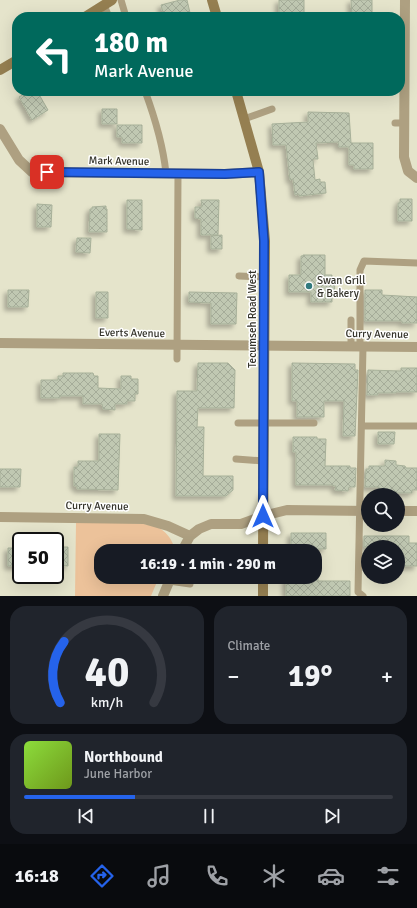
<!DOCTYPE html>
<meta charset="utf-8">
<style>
body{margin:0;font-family:Signika,sans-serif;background:#20242c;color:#f1f3f6;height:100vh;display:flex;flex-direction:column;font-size:15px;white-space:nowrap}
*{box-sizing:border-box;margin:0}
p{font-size:13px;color:#9ea1a6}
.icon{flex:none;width:22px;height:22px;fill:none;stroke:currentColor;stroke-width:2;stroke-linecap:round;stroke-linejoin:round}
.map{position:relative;height:596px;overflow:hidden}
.drawer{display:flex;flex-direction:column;gap:10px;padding:10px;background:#0d0f14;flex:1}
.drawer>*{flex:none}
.hud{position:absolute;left:12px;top:12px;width:393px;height:84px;border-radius:16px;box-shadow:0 4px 16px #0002;background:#00695c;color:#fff;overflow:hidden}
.buttons{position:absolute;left:361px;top:488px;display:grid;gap:8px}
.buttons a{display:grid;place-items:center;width:44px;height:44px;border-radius:50%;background:#171b24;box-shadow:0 4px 16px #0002;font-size:20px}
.speed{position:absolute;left:12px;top:532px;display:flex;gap:8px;font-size:20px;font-weight:700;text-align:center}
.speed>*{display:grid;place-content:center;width:52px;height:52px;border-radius:50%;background:#171b24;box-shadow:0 4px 16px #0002;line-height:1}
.speed .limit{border:2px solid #111;border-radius:6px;background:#fff;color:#111}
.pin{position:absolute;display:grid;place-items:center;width:34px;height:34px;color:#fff;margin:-17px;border-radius:8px;box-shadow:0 2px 6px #0006}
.me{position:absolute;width:44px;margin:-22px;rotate:0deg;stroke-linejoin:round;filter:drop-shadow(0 0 3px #0008)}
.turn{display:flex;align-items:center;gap:14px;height:84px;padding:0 16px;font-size:18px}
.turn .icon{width:52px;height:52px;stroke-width:2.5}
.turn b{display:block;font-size:28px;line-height:34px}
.big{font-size:30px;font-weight:700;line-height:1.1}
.drawer .widget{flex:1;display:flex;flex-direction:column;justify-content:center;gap:6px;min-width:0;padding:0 14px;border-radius:16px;background:#20242c}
.drawer .dial{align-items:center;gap:0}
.dial svg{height:104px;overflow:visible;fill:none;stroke:#363941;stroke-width:7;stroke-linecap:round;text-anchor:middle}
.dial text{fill:#f1f3f6;stroke:none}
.song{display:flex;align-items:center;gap:12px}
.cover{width:48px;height:48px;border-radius:6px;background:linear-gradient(135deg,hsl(90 70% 55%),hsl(80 70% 35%))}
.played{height:4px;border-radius:2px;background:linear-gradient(90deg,#2563eb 30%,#363941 30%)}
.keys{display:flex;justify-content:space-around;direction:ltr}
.heat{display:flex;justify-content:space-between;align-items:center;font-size:22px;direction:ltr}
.drawer .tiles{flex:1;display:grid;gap:10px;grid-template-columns:1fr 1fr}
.widget:last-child{grid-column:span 2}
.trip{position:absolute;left:94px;top:544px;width:228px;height:40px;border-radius:16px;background:#171b24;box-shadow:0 4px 16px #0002;font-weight:700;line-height:40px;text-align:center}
.menu{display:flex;height:64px;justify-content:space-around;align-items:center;background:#090b0e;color:#9ea1a6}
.menu .icon{width:28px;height:28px}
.menu .on{color:#2563eb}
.menu b{font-size:18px;color:#f1f3f6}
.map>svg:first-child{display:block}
</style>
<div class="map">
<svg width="417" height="596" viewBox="0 0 417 596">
<defs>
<pattern id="building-cross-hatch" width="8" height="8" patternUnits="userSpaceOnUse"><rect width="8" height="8" fill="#c0c8b2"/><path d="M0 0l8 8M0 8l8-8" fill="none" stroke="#a5ac99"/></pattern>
<filter id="shadow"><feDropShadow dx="-3.5" dy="3.5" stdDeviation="2" flood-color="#0004"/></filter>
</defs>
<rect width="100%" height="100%" fill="#e5e4cb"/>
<path fill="#ecc29a" d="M76 522C95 523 144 520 159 528 166 532 170 537 173 544L170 551H101V577H159L151 596H75Z"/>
<path fill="url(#building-cross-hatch)" stroke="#a7b099" filter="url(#shadow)" d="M180 0H187L191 17H180V15L164 17 161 5Z
M279 0H304V17H279Z
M351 0H372V17H352Z
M29 91H37L48 110 32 120 19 97Z
M102 109H117V124H102Z
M308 112 349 113 351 143H373V169H354V165H349V147H339L338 142 316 143 318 159H313V160L315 180 320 179V182H325L326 193 299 196V194L295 195 293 179 290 180 286 145H273L272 124 308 122Z
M117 125H142V143H122V137H117Z
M400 199H412V221H398V203H400Z
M127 200H142V230L127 229Z
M201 200H219L218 235H201V219L195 218V207H202Z
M37 204 52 205 51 227H37Z
M106 206V209H107V232H89L90 209H92V207Z
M222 235V249H211V236Z
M77 238H91L90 253 76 252Z
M303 255H325V275H332V283H335L334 295H332V302H311V292H289V275H301V256H303Z
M8 290H29L28 307H8Z
M365 290H382V295L417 297V323H402V321H365Z
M96 292H108V318H96Z
M189 292 237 293 236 324H211V303L189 302Z
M198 363H228L235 370 234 408H198L197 427H204L203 476H233V490L226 496H176L177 391H197Z
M292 363 355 364V370H358L355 436H343L344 401H324V417H297V401H292Z
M401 368H417V392H396V393H378V395H367L368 370 401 371Z
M63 373H93L94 376H98V388L121 389V376H131V379H138V394H135V401H127V404H115V410L103 409 102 404H83V396H60V398H41V380H58V376H63Z
M378 432H395L394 444H378Z
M99 434H120L118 490 77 489V486H74V467H78V461H99Z
M293 437H317V439H326L325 466H350V468H356L355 487H349L348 491 335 490 336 486H333V485H296V452H293Z
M385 460 396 461V465L405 466 406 468H417V490H412V493H396V492L379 491V487H365L366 469H369V466H385Z
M0 469H21L20 487H0Z
M291 533H326V549H318V551H291Z
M364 536H409V543H417V566H398V547H364Z
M55 547H68V566L55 565Z
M8 548H21V566H8Z
M286 577H318V581H350V596H286Z"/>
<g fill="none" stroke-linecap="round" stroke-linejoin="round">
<path stroke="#aea081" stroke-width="7" d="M121 0 126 17
M104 5 109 17
M145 91C155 118 163 145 166 173
M244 119 272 109
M395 123H404
M239 276 264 277
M351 346V320
M360 346V270L364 261 417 263
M363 346 358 592 363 596
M177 359 178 174
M238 423H314
M362 426H417
M236 459 263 461
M169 581 190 584"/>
<path stroke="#aea081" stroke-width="10" d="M405 0 404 157 408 171 417 178
M0 129 19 160 32 172 225 174 259 172
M0 343 417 347
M398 511H417
M0 517 144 519 168 526 190 536
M182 551 190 536 199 529 211 524H241L263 516 287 510 368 511
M163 596 171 577"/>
<path stroke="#957f51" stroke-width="10" d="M212 0 217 17
M85 17 112 0
M0 70 17 60
M236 91 259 172 265 241 263 551
M263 596V577"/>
</g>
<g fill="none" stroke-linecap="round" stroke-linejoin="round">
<defs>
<path id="route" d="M47 172 225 174 259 172 264 241 263 516"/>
</defs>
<use href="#route" stroke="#184099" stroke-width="10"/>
<use href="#route" stroke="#2563eb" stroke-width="7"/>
</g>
<circle fill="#30797d" stroke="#fff" stroke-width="1.5" cx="309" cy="286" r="4"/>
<g text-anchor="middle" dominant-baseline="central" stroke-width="3" stroke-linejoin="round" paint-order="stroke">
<g font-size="11" fill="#333229" stroke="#fff">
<text transform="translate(119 161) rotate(1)">Mark Avenue</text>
<text transform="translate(252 319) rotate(-90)">Tecumseh Road West</text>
<text transform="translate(132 333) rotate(1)">Everts Avenue</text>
<text transform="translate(377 334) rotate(1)">Curry Avenue</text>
<text transform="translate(97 506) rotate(1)">Curry Avenue</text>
</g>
<g font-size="11" fill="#333229" stroke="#fff" text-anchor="start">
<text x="317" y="280">Swan Grill<tspan x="317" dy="13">&amp; Bakery</tspan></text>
</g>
</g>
</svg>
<div class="buttons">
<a><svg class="icon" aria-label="search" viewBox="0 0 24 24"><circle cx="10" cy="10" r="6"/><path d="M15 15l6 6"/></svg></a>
<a><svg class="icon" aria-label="layers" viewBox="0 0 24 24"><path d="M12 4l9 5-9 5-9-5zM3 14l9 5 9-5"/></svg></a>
</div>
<div class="speed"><div class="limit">50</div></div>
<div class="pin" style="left:47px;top:172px;background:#d93025"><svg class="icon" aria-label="arrive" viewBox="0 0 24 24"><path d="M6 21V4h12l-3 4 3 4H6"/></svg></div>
<svg class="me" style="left:263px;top:516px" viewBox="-20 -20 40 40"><path d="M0-17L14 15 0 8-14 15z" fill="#2563eb" stroke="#fff" stroke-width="4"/></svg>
<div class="trip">16:19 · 1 min · 290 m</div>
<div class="hud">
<div class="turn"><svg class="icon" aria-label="left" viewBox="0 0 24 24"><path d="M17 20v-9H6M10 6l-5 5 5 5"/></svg><div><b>180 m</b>Mark Avenue</div></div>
</div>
</div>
<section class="drawer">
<div class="tiles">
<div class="widget dial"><svg viewBox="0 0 100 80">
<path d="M14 69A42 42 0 1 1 86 69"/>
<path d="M14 69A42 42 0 0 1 17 22" stroke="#2563eb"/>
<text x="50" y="56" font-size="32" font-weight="700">40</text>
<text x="50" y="72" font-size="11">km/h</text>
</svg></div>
<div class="widget"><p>Climate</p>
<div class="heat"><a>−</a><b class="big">19°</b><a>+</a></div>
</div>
<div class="widget">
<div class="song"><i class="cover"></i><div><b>Northbound</b><p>June Harbor</p></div></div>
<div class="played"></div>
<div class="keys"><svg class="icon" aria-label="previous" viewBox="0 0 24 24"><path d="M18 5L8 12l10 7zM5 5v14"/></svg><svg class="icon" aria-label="pause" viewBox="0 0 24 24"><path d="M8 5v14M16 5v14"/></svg><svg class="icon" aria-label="next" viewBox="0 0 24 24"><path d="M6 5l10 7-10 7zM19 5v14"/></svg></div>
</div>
</div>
</section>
<nav class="menu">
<b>16:18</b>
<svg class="icon on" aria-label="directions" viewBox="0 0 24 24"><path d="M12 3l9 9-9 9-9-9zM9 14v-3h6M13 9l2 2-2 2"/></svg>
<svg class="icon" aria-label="music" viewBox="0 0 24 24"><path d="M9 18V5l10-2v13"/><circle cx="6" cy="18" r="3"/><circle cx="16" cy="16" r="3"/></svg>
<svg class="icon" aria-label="phone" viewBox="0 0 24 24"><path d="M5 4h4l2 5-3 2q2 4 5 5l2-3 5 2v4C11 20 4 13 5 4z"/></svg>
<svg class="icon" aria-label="climate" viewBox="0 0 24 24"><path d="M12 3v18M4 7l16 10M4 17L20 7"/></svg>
<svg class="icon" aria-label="car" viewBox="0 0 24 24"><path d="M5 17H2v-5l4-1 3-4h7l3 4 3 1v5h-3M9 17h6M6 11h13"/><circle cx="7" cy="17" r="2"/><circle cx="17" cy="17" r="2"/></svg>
<svg class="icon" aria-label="filters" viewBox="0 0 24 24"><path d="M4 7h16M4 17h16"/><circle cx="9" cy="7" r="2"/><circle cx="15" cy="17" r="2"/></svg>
</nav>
